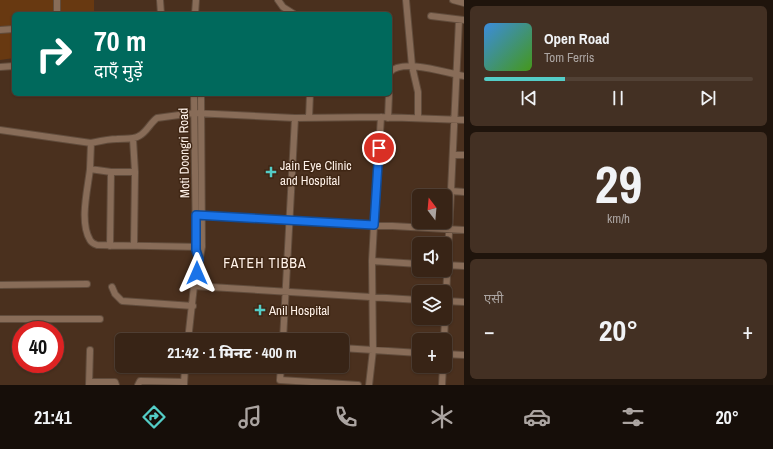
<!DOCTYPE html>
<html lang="hi">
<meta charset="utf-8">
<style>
body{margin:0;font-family:"Archivo Narrow","Noto Sans Devanagari",sans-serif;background:#433023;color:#f1f3f6;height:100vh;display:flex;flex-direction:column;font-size:15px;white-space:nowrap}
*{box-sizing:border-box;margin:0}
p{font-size:13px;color:#aba4a1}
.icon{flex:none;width:22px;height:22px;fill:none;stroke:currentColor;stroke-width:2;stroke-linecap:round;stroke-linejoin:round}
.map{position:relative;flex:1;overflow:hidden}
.details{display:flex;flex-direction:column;gap:6px;padding:6px;background:#1f140c;width:309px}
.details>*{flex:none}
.top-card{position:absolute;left:12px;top:12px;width:380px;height:84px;border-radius:6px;box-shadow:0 1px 3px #0004,0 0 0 1px #524135;background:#00695c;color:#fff;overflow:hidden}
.needle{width:26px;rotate:344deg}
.fabs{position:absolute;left:412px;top:189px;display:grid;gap:8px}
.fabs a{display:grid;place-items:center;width:40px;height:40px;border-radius:6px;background:#382416;box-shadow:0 1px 3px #0004,0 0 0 1px #524135;font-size:20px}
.speed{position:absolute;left:12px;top:321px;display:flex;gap:8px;font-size:20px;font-weight:700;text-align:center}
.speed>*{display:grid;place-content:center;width:52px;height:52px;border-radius:50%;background:#382416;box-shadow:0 1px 3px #0004,0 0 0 1px #524135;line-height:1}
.speed .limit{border:6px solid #d22;background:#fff;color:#111}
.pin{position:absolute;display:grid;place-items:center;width:34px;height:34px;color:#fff;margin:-17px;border:2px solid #fff;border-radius:50%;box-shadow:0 1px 4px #0007}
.me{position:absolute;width:44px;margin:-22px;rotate:0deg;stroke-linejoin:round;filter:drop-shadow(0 0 3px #0008)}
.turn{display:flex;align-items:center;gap:14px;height:84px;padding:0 16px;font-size:18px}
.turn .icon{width:52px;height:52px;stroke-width:2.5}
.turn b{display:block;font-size:28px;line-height:34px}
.big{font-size:30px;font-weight:800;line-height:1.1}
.details .tile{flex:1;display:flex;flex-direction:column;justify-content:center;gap:6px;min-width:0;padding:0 14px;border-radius:6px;background:#433023}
.details .dial{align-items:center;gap:0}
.dial b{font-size:52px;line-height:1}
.song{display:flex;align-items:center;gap:12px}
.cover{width:48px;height:48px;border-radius:6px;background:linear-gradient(135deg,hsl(210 70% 55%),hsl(100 70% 35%))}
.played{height:4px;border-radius:2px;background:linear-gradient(90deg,#54cdc7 30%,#524135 30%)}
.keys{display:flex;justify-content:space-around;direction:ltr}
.heat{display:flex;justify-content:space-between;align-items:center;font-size:22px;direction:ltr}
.trip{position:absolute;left:115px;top:333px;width:234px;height:40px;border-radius:6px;background:#382416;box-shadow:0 1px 3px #0004,0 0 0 1px #524135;font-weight:800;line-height:40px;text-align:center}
.menu{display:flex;height:64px;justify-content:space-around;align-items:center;background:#160e09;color:#aba4a1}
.menu .icon{width:28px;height:28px}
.menu .current{color:#54cdc7}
.menu b{font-size:18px;color:#f1f3f6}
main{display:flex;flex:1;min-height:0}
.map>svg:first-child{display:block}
</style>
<main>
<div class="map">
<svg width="464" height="385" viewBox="0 0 464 385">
<rect width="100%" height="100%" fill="#4a301e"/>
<path fill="#683911" d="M0 0H94V14H14V58L0 60Z"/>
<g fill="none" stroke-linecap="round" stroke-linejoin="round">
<defs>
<path id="minor" d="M57 0V14
M160 0 161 14
M278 0 283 7 294 14
M406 0 412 66 418 92V118
M453 0 464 3
M195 14 196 0
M431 16 464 20
M0 30 14 29
M0 67 14 66
M390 72C403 58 446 73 464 76
M194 94 196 250 199 259
M309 118 310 94
M388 118 389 94
M0 130 91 143 90 169 111 172
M133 139 135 172
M91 143C100 141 108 139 117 139 124 138 133 140 139 136 147 132 150 123 157 118L194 113 295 118 381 117 464 120
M453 155H464
M90 169C88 188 79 222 90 240 91 242 94 244 97 245L202 247
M451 191 464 192
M196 215 464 230
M110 246 111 172H135L134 245
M372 261 419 264
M446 265 464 266
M0 285 87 284
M194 286 419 300
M112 287 115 294 122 301 193 306
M445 301 464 302
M0 319H100
M188 340 194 286 202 247 201 94
M283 340 295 118
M444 340 459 20
M342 348 419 353
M445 354 464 355
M281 366 280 380 358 385
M89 382H115L116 385
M89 385 90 350
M138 385 140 381 184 382
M184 385 185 366
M369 385 373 350 372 261 374 225 381 117
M442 385 443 366"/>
</defs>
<use href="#minor" stroke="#614c3c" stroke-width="8"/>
<use href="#minor" stroke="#886c58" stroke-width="6"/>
</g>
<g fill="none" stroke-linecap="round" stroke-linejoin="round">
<defs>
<path id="route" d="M197 273 199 259 196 250V215L374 225 379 148"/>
</defs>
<use href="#route" stroke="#114b97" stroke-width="10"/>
<use href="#route" stroke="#1a73e8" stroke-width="7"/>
</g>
<g fill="#54cdc7" stroke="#3f2614" stroke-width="1.5">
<path d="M269 166h4v4h4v4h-4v4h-4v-4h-4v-4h4z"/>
<path d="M258 304h4v4h4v4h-4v4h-4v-4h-4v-4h4z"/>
</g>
<g text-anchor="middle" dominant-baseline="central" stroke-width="3" stroke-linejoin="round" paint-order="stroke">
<g font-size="13" fill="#fff2e9" stroke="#3f2614">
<text transform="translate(184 153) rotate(-91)">Moti Doongri Road</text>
</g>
<g font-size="13" fill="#fff2e9" stroke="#3f2614" text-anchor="start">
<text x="280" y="165">Jain Eye Clinic<tspan x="280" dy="15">and Hospital</tspan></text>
<text x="269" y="310">Anil Hospital</text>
</g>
<g font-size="14" letter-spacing="1" fill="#fff2e9" stroke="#3f2614">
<text x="265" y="263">FATEH TIBBA</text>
</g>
</g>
</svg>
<div class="fabs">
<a><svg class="needle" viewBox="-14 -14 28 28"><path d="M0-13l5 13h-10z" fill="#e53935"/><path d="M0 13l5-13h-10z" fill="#aba4a1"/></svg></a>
<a><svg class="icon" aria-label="sound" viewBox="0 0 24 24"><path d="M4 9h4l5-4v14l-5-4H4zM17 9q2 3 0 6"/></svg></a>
<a><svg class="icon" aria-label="layers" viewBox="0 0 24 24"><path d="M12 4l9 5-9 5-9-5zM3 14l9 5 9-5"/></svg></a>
<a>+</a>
</div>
<div class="speed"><div class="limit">40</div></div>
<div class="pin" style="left:379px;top:148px;background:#d93025"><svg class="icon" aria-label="arrive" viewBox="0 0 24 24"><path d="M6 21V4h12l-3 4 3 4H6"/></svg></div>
<svg class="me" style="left:197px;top:273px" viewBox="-20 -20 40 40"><path d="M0-17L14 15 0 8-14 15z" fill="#1a73e8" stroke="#fff" stroke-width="4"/></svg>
<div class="trip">21:42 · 1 मिनट · 400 m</div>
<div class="top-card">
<div class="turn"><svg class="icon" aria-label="right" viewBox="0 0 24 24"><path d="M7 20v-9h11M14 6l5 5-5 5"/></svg><div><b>70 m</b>दाएँ मुड़ें</div></div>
</div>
</div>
<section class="details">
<div class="tile">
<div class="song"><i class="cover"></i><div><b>Open Road</b><p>Tom Ferris</p></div></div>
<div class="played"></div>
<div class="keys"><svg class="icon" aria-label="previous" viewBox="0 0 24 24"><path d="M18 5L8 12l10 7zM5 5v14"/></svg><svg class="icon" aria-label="pause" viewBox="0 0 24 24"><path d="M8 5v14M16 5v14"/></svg><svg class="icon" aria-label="next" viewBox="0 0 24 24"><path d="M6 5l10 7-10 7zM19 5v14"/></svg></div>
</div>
<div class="tile dial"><b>29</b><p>km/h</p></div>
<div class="tile"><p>एसी</p>
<div class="heat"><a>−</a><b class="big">20°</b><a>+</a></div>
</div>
</section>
</main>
<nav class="menu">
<b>21:41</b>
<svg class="icon current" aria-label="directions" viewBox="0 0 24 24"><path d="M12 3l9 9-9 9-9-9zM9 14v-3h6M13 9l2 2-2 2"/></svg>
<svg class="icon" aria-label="music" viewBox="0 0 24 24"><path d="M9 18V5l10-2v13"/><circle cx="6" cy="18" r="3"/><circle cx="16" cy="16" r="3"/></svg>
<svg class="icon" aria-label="phone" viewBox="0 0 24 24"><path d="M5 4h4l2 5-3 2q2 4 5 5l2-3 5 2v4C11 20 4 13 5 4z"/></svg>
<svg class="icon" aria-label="climate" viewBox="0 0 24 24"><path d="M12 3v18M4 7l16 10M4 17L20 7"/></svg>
<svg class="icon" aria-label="car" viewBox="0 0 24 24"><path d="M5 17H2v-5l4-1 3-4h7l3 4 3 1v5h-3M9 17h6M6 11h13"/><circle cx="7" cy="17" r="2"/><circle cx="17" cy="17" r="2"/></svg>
<svg class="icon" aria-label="filters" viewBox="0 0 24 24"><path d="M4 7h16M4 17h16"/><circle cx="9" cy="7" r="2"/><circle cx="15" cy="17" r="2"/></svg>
<b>20°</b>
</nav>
